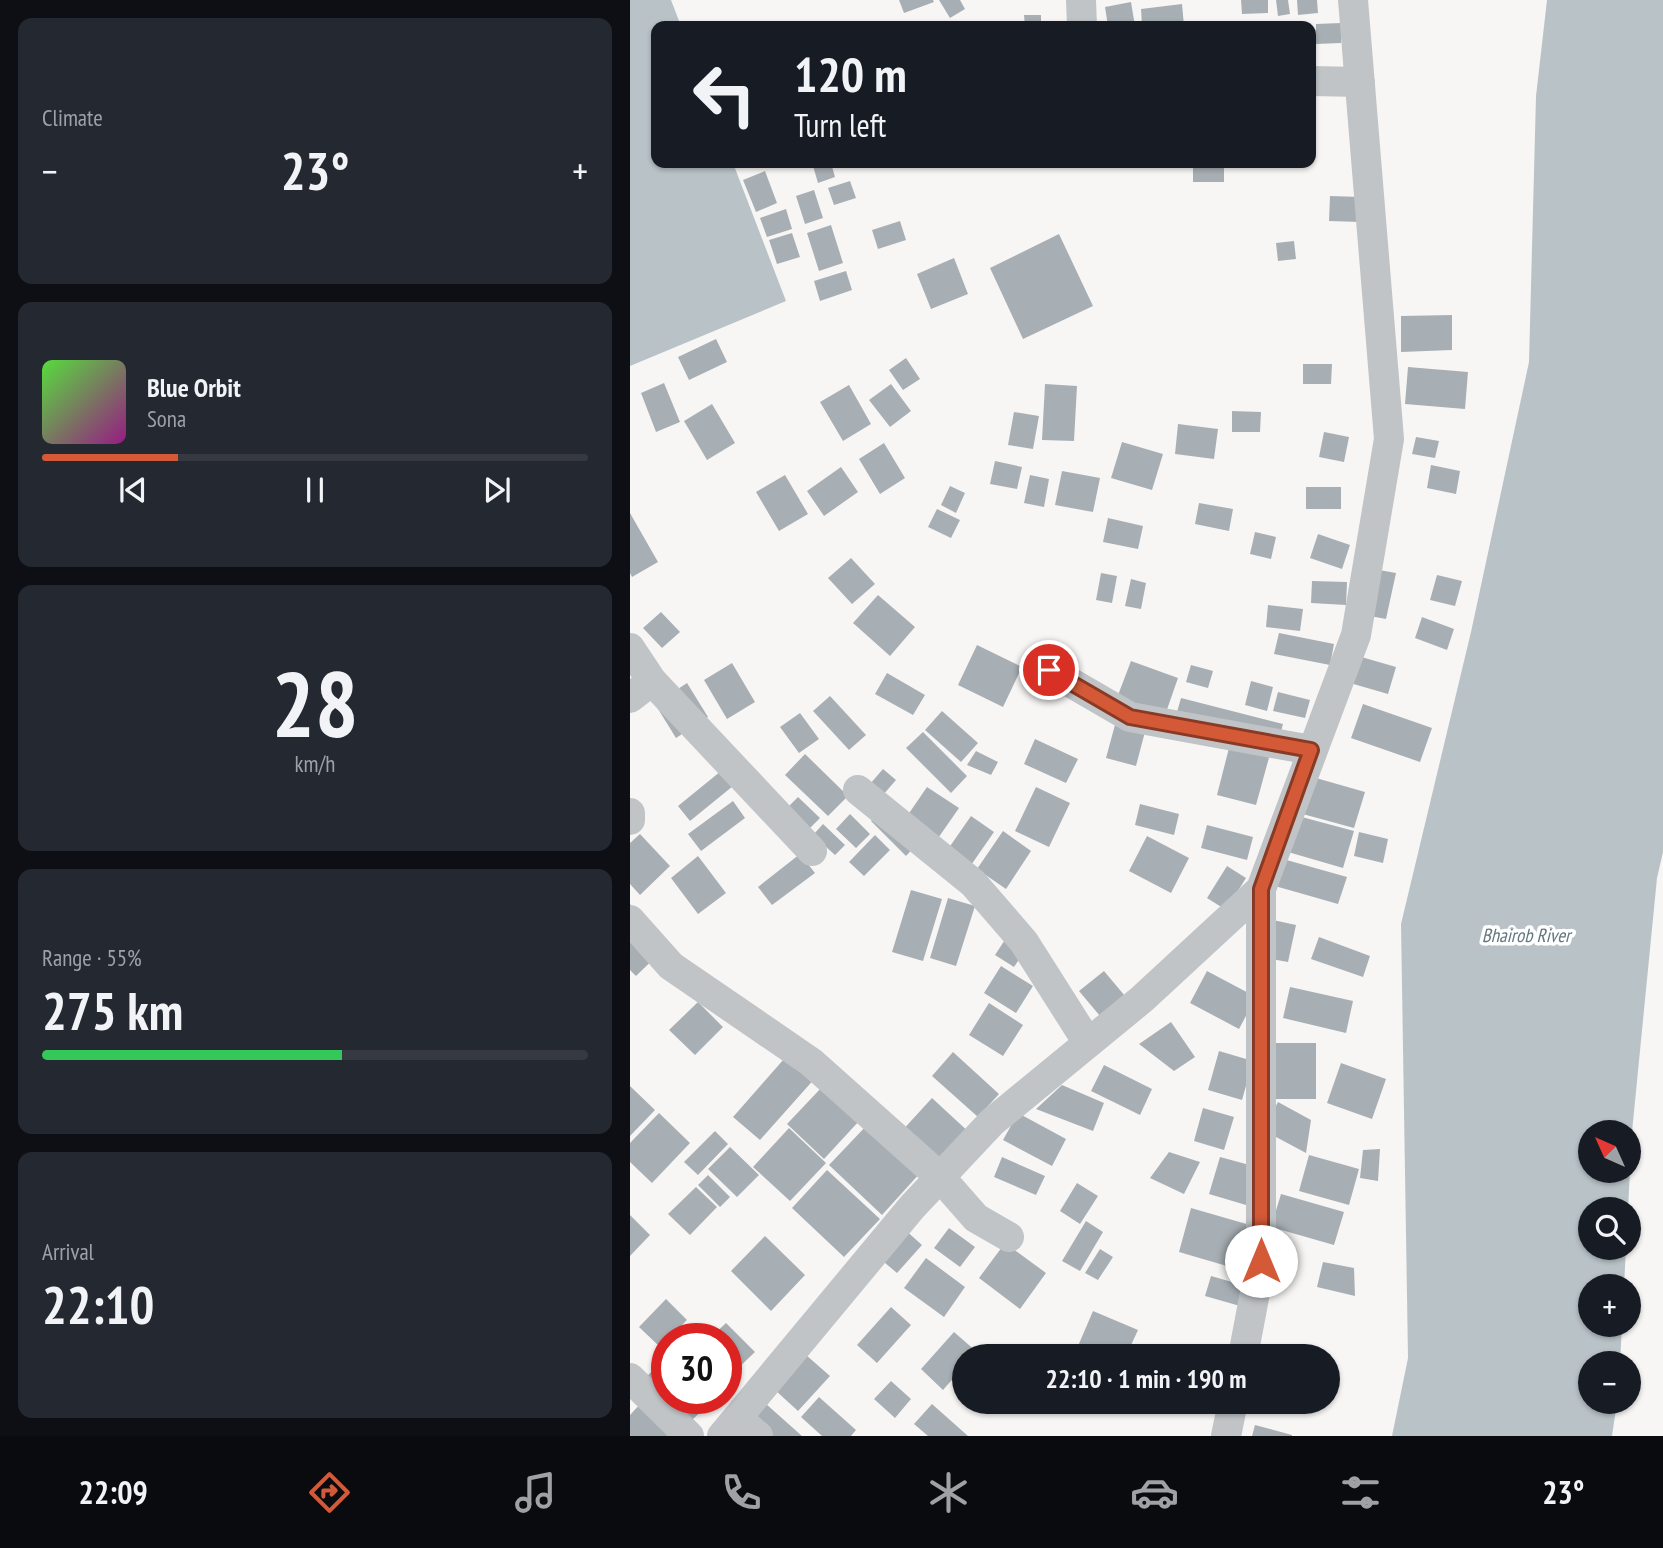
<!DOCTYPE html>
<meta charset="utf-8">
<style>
body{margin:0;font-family:"PT Sans Narrow",sans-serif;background:#242831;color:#f1f3f6;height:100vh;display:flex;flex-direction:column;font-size:26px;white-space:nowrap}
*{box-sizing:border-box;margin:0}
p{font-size:23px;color:#9ea1a6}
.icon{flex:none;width:38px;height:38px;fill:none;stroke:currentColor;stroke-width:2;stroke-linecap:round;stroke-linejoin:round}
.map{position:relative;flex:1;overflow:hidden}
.sheet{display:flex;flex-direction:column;gap:18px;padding:18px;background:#0d0f14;width:630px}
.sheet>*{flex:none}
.hud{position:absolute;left:21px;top:21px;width:665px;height:147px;border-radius:14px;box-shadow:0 2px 5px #0004;background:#171b24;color:#f1f3f6;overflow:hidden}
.needle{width:46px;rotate:315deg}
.buttons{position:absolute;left:948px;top:1120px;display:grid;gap:14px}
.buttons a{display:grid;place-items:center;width:63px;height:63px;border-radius:50%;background:#171b24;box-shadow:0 2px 5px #0004;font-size:35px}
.speed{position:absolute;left:21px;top:1323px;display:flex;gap:14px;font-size:35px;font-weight:700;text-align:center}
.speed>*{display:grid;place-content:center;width:91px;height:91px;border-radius:50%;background:#171b24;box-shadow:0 2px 5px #0004;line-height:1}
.speed .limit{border:10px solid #d22;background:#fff;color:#111}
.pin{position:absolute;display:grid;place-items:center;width:60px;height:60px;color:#fff;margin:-30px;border:4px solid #fff;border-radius:50%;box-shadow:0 2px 7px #0007}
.me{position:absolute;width:77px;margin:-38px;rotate:0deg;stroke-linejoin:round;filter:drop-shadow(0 0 5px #0008)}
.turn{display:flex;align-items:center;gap:24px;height:147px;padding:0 28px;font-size:32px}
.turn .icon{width:91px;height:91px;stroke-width:2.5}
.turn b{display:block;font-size:49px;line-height:60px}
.big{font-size:52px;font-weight:700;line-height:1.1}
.sheet .card{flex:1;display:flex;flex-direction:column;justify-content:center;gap:10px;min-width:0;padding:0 24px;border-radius:14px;background:#242831}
.sheet .dial{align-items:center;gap:0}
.dial b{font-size:91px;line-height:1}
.song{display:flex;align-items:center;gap:21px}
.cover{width:84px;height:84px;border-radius:10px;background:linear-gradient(135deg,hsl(110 70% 55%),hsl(310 70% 35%))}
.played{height:7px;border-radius:4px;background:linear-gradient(90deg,#d35937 25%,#363941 25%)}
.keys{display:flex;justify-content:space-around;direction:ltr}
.heat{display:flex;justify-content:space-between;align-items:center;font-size:38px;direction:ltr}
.charge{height:10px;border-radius:5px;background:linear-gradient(90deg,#34c759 55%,#363941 0)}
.trip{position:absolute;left:322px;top:1344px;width:388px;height:70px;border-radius:35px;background:#171b24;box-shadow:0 2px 5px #0004;font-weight:700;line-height:70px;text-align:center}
.dock{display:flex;height:112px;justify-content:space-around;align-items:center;background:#090b0e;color:#9ea1a6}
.dock .icon{width:49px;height:49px}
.dock .active{color:#d35937}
.dock b{font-size:32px;color:#f1f3f6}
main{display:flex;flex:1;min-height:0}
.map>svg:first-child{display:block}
</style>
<main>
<section class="sheet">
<div class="card"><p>Climate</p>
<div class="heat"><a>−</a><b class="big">23°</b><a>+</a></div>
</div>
<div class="card">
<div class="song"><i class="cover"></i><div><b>Blue Orbit</b><p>Sona</p></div></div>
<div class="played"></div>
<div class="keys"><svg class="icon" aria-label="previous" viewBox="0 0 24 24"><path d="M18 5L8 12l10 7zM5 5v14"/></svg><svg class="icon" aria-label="pause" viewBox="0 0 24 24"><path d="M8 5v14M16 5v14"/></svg><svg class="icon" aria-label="next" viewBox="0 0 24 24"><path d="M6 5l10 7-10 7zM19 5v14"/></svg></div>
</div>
<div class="card dial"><b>28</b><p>km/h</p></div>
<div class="card"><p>Range · 55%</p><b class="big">275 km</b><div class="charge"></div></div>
<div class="card"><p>Arrival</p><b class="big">22:10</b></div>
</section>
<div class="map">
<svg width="1033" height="1436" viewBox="0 0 1033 1436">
<rect width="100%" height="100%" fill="#f7f6f4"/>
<path fill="#b9c3c7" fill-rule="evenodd" d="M0 0H41L51 26H26V163H103L156 301 0 366Z
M917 0H1033V852L1027 878 1002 1132 998 1209H961V1248H996L994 1286H961V1325H992L990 1363H961V1402H987L982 1436H762L778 1358 771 924 841 632 899 362 906 96ZM961 1132H999V1171H961Z"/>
<path fill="#a8afb4" d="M269 0H303L304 2 274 13Z
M309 0H330L335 9 320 18Z
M611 0H638V13L612 14Z
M646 0H658L660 14 648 16Z
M667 0H687L688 13 668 15Z
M501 2 505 26H478L475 7Z
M552 4 554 26H512L511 9Z
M394 15H411V26H395Z
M711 23V43L686 44V24Z
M193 163H201L205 177 188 183 183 166Z
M563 163H594V182H563Z
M135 171 147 203 126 212 113 180Z
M220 181 226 198 204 205 198 188Z
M184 190 193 218 175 224 166 196Z
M700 196 731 197 730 222 699 221Z
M156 209 162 229 137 237 130 218Z
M270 221 276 240 248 249 242 230Z
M201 225 213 263 189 271 177 233Z
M162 233 170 257 147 264 139 240Z
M429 234 463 306 393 339 360 268Z
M664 241 666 259 648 261 646 243Z
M324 258 338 294 301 309 287 274Z
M216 271 222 290 190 301 184 281Z
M822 315V350L771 352V316Z
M86 339 97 362 59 380 48 357Z
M276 358 290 379 273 390 259 370Z
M673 364H702L701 384H673Z
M778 367 838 372 835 409 775 404Z
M34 383 50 422 26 432 11 393Z
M261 384 281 411 260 427 239 400Z
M415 384 447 386 444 441 412 440Z
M219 385 241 424 213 441 190 402Z
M82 404 105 443 77 460 54 421Z
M602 411 631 412 630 432H602Z
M384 412 409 416 403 449 378 445Z
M548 424 588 429 584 459 545 454Z
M694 432 719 437 714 462 689 457Z
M786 437 809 441 805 458 782 454Z
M492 442 533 454 522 490 481 478Z
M254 443 275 478 250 494 229 459Z
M365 461 392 467 387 489 360 484Z
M801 465 830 471 826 494 797 488Z
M211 467 228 492 194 516 177 491Z
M432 471 470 478 463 512 425 505Z
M155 475 178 514 149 531 126 492Z
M400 475 419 479 414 507 394 503Z
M320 486 335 493 326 513 311 505Z
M676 487H711V509H676Z
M569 503 603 509 599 531 565 524Z
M307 509 330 520 321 538 298 527Z
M0 513 28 562 2 577 0 573Z
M478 518 513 526 508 549 473 542Z
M625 532 646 537 641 559 620 554Z
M688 534 720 545 712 569 680 558Z
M221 558 245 584 222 604 198 578Z
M749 570 766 573 756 619 740 616Z
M471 573 487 576 482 603 466 600Z
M807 575 832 581 825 606 800 600Z
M501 579 516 583 511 609 495 606Z
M682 581 717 582 716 605 681 603Z
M248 595 285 627 260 656 223 623Z
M638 605 673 609 670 631 636 627Z
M31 612 50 632 32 648 13 628Z
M792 617 824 629 817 650 785 638Z
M649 633 704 644 700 665 644 654Z
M347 645 392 667 373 707 328 685Z
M728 656 766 667 758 694 720 683Z
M501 661 548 678 533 721 485 703Z
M102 663 125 702 97 719 74 680Z
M561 665 583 671 578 688 556 682Z
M257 673 295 695 283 715 245 694Z
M621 681 643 687 637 711 615 705Z
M57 683 78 717 46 738 25 704Z
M648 692 680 700 675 718 643 711Z
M200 696 236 735 219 750 183 711Z
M551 698 653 724 645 753 543 726Z
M733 704 802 728 790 762 721 738Z
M312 711 348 743 331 762 295 730Z
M170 713 189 739 169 753 150 727Z
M486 721 516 728 506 766 476 758Z
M293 732 337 776 321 793 276 748Z
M405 739 448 759 436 783 394 764Z
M600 744 640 754 626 805 587 795Z
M346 751 368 762 361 775 337 765Z
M175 754 218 796 198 816 155 775Z
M253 769 266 780 253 795 240 784Z
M91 771 103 786 60 821 48 806Z
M679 776 735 792 724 828 669 813Z
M297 787 329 808 304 844 273 822Z
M406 787 440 803 419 847 385 831Z
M168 797 190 818 179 829 157 808Z
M103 801 115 818 71 851 58 834Z
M510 804 549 814 544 835 505 825Z
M254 807 289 842 276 856 241 821Z
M220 814 240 834 226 848 206 829Z
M341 816 364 832 339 868 316 852Z
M668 816 724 831 713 868 658 852Z
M193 824 215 845 205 855 183 835Z
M577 825 623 837 617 860 571 848Z
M373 831 401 851 376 889 347 869Z
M729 832 758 839 753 863 724 856Z
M10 834 40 866 10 895 0 884V843Z
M245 835 260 850 234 876 219 862Z
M517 836 559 858 541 893 499 871Z
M170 854 185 873 142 905 128 887Z
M68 856 96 893 68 914 41 878Z
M653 859 717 877 708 904 645 886Z
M597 866 616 878 596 910 577 898Z
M281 890 312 899 293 961 262 952Z
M318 898 345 906 326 966 300 958Z
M0 904 39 944 6 976 0 970Z
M643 920 666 925 658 962 636 958Z
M386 923 405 935 384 967 365 955Z
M689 937 740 956 733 977 681 959Z
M371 966 403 986 386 1013 354 993Z
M474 971 495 996 470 1016 449 991Z
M577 971 626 997 609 1029 560 1003Z
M660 987 723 1001 716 1033 653 1018Z
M68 1002 93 1027 65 1055 39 1030Z
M359 1003 393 1025 373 1056 339 1035Z
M541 1022 565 1057 544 1071 509 1044Z
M168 1043 195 1067 130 1140 103 1117Z
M645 1043H686V1099H645Z
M589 1051 623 1061 612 1100 578 1090Z
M323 1052 369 1094 348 1117 302 1076Z
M711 1063 756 1079 742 1119 697 1103Z
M474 1065 522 1089 510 1115 461 1091Z
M432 1085 474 1103 463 1131 406 1109Z
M0 1086 25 1110 0 1136Z
M193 1086 230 1120 194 1159 157 1124Z
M302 1098 342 1135 309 1169 270 1133Z
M648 1102 681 1120 676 1153 633 1130Z
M573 1108 604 1117 594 1150 564 1141Z
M29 1113 60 1143 22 1183 0 1162V1143Z
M388 1113 436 1139 422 1166 373 1140Z
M239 1123 291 1172 252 1215 199 1165Z
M159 1128 196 1163 160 1201 123 1167Z
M85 1131 98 1144 68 1175 54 1162Z
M100 1147 129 1175 107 1197 78 1169Z
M750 1149 748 1181 730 1178 733 1150Z
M539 1152 570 1162 554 1194 520 1178Z
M679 1155 729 1169 719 1205 669 1191Z
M372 1157 415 1176 406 1195 364 1177Z
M590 1157 627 1167 616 1205 579 1194Z
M197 1170 250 1219 214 1257 162 1208Z
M78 1175 100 1197 90 1207 68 1185Z
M447 1183 468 1196 450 1224 430 1211Z
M66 1187 87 1207 60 1235 38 1214Z
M651 1194 714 1212 704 1245 641 1227Z
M561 1208 620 1225 607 1269 549 1252Z
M0 1215 20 1235 0 1256Z
M456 1221 473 1232 450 1271 432 1261Z
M273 1228 292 1245 267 1273 248 1257Z
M319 1228 345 1247 330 1267 304 1248Z
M135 1236 175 1275 141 1311 101 1271Z
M375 1243 416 1273 390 1309 349 1278Z
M470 1249 483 1257 468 1280 455 1273Z
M296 1258 335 1287 314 1317 274 1288Z
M693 1262 724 1268 725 1296 687 1287Z
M581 1276 616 1286 610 1306 575 1296Z
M36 1299 57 1320 30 1347 9 1327Z
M261 1307 281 1325 247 1363 227 1345Z
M463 1311 508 1330 496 1356H472L448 1346Z
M96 1323 125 1352 104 1372 96 1364V1339H79Z
M324 1332 347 1352 343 1356H334V1366L313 1390 291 1369Z
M176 1355 200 1376 168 1411 145 1390Z
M37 1357V1398H85L59 1423 15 1378Z
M261 1381 281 1399 265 1418 244 1399Z
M189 1397 226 1430 221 1436H192L171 1417Z
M12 1402 51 1436H0V1415Z
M135 1403 172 1436H128L116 1425Z
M302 1404 338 1436H298L284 1424Z
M625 1425 662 1435V1436H622Z"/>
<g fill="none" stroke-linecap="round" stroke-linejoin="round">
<path stroke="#c0c4c7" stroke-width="30" d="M451 0 452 26
M681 81 730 82
M0 648 22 681 0 698
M419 670 500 717 681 750
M22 681 182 851
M228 790 343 883 394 942 458 1043
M0 813V820
M0 920 41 966 181 1062 310 1177 346 1218 379 1237
M613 1356 631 1261V889
M0 1378 59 1436
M107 1418 128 1436
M92 1436 282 1207 362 1122 512 999 631 889 726 635 759 439 723 0
M596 1436 603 1402"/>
</g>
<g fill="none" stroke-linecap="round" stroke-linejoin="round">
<defs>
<path id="route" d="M419 670 500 717 681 750 631 889V1261"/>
</defs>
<use href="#route" stroke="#893a24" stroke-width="18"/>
<use href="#route" stroke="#d35937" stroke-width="12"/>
</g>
<g text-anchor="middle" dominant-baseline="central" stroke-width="7" stroke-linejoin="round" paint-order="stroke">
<g font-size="19" font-style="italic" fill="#64777e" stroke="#fff">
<text x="896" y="935">Bhairob River</text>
</g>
</g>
</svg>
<div class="buttons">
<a><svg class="needle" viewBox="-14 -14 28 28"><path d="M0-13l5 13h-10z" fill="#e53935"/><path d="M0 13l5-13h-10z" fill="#9ea1a6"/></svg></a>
<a><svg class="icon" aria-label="search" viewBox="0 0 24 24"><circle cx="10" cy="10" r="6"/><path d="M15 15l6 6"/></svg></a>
<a>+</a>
<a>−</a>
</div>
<div class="speed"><div class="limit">30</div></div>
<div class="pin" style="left:419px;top:670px;background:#d93025"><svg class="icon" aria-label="arrive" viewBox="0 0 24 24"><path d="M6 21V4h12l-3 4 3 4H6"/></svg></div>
<svg class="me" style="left:631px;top:1261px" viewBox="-20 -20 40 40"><circle r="19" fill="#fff"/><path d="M0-13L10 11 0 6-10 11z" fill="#d35937"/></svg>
<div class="trip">22:10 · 1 min · 190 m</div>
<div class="hud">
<div class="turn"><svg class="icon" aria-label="left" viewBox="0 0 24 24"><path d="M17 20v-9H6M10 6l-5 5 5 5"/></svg><div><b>120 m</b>Turn left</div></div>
</div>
</div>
</main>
<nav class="dock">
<b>22:09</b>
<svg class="icon active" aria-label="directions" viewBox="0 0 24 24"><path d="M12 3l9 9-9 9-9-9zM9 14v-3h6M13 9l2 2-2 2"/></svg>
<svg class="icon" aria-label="music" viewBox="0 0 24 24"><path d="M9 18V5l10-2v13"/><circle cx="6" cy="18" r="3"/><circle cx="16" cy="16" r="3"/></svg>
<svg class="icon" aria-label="phone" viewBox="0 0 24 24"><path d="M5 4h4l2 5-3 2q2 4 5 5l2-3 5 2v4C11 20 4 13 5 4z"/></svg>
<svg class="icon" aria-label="climate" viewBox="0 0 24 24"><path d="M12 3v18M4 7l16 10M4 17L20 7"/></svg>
<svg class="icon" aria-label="car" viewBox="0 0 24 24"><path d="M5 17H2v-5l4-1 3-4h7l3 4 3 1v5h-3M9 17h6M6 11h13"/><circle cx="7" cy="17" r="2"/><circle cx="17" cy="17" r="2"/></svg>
<svg class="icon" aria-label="filters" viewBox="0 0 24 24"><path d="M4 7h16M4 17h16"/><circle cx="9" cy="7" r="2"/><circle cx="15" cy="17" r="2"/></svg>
<b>23°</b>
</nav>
